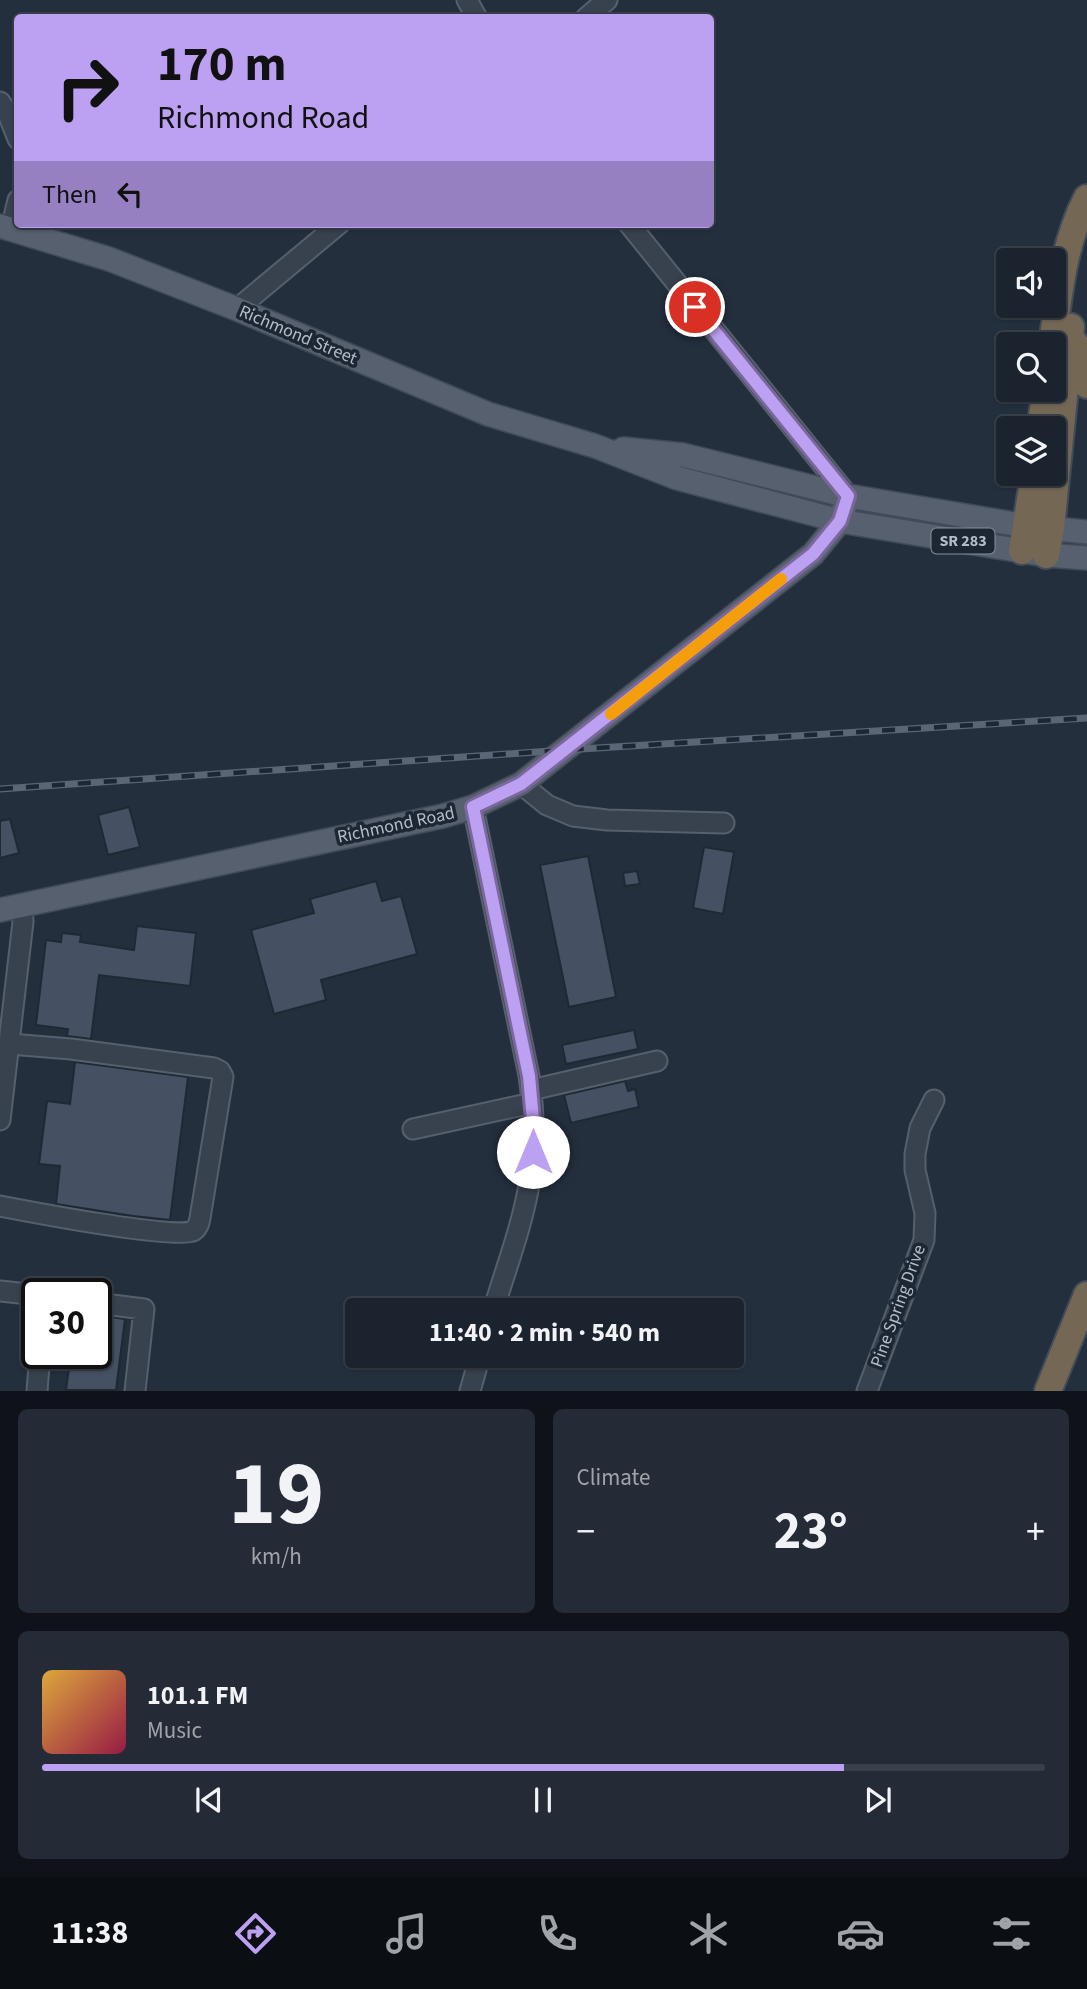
<!DOCTYPE html>
<meta charset="utf-8">
<style>
body{margin:0;font-family:"Source Sans 3",sans-serif;background:#242b36;color:#f1f3f6;height:100vh;display:flex;flex-direction:column;font-size:26px;white-space:nowrap}
*{box-sizing:border-box;margin:0}
p{font-size:23px;color:#a0a4aa}
.icon{flex:none;width:38px;height:38px;fill:none;stroke:currentColor;stroke-width:2;stroke-linecap:round;stroke-linejoin:round}
.map{position:relative;height:1391px;overflow:hidden}
.details{display:flex;flex-direction:column;gap:18px;padding:18px;background:#0f1319;flex:1}
.details>*{flex:none}
.top-card{position:absolute;left:14px;top:14px;width:700px;height:214px;border-radius:7px;box-shadow:0 2px 5px #0004,0 0 0 2px #39404a;background:#bca0f2;color:#111;overflow:hidden}
.buttons{position:absolute;left:996px;top:248px;display:grid;gap:14px}
.buttons a{display:grid;place-items:center;width:70px;height:70px;border-radius:7px;background:#1b232e;box-shadow:0 2px 5px #0004,0 0 0 2px #39404a;font-size:35px}
.speed{position:absolute;left:21px;top:1278px;display:flex;gap:14px;font-size:35px;font-weight:700;text-align:center}
.speed>*{display:grid;place-content:center;width:91px;height:91px;border-radius:50%;background:#1b232e;box-shadow:0 2px 5px #0004,0 0 0 2px #39404a;line-height:1}
.speed .limit{border:4px solid #111;border-radius:10px;background:#fff;color:#111}
.pin{position:absolute;display:grid;place-items:center;width:60px;height:60px;color:#fff;margin:-30px;border:4px solid #fff;border-radius:50%;box-shadow:0 2px 7px #0007}
.me{position:absolute;width:77px;margin:-38px;rotate:0deg;stroke-linejoin:round;filter:drop-shadow(0 0 5px #0008)}
.turn{display:flex;align-items:center;gap:24px;height:147px;padding:0 28px;font-size:32px}
.turn .icon{width:91px;height:91px;stroke-width:2.5}
.turn b{display:block;font-size:49px;line-height:60px}
.then{display:flex;align-items:center;height:66px;padding:0 28px;background:#0003;gap:14px;font-size:26px}
.big{font-size:52px;font-weight:700;line-height:1.1}
.details .widget{flex:1;display:flex;flex-direction:column;justify-content:center;gap:10px;min-width:0;padding:0 24px;border-radius:10px;background:#242b36}
.details .dial{align-items:center;gap:0}
.dial b{font-size:91px;line-height:1}
.song{display:flex;align-items:center;gap:21px}
.cover{width:84px;height:84px;border-radius:10px;background:linear-gradient(135deg,hsl(40 70% 55%),hsl(340 70% 35%))}
.played{height:7px;border-radius:4px;background:linear-gradient(90deg,#bca0f2 80%,#39404a 80%)}
.keys{display:flex;justify-content:space-around;direction:ltr}
.heat{display:flex;justify-content:space-between;align-items:center;font-size:38px;direction:ltr}
.details .tiles{flex:1;display:grid;gap:18px;grid-template-columns:1fr 1fr}
.widget:last-child{grid-column:span 2}
.trip{position:absolute;left:345px;top:1298px;width:399px;height:70px;border-radius:7px;background:#1b232e;box-shadow:0 2px 5px #0004,0 0 0 2px #39404a;font-weight:700;line-height:70px;text-align:center}
.tab-bar{display:flex;height:112px;justify-content:space-around;align-items:center;background:#0b0e12;color:#a0a4aa}
.tab-bar .icon{width:49px;height:49px}
.tab-bar .on{color:#bca0f2}
.tab-bar b{font-size:32px;color:#f1f3f6}
.map>svg:first-child{display:block}
</style>
<div class="map">
<svg width="1087" height="1391" viewBox="0 0 1087 1391">
<rect width="100%" height="100%" fill="#242f3e"/>
<path fill="#455162" stroke="#1f2835" stroke-width="2" d="M129 807 140 847 108 855 98 815Z
M10 819 19 853 0 858V821Z
M704 847 734 852 723 914 693 908Z
M588 856 616 997 569 1007 540 865Z
M637 871 640 884 625 886 623 873Z
M376 881 382 901 401 896 417 954 321 980 326 1000 274 1014 251 930 314 913 310 899Z
M137 926 196 933 190 986 99 975 91 1039 67 1036 68 1029 36 1025 46 940 61 942 62 933 81 935 80 942 134 950Z
M634 1030 638 1049 566 1064 562 1045Z
M75 1062 188 1077 170 1220 133 1216 56 1204 60 1166 39 1164 47 1101 70 1104Z
M625 1081 628 1091 635 1089 639 1107 571 1123 564 1095Z
M96 1315 125 1319 116 1390H66L71 1353H96Z"/>
<g fill="none" stroke-linecap="round" stroke-linejoin="round">
<defs>
<path id="minor" d="M467 0 477 18
M586 18 607 0
M0 102 8 114 18 139
M629 224 848 496
M11 229 18 200
M237 309 339 224
M521 784 547 805 573 816 607 820 724 823
M473 807 529 1076C534 1110 535 1145 530 1179 523 1224 506 1268 493 1311
M531 1090 657 1061
M0 1120 23 922 22 905
M413 1129 532 1103
M0 1206C26 1211 177 1240 193 1231 201 1226 200 1214 202 1206L223 1077 220 1071 214 1068 71 1049 10 1044
M0 1291 37 1295
M96 1303 144 1309 135 1391
M37 1391 40 1353
M470 1391 480 1356
M867 1391 924 1240 925 1213 915 1170V1154L920 1128 934 1100"/>
<path id="major" d="M0 226 109 259 237 309 488 414 595 446 677 478 840 521 1046 555 1087 558
M623 449 683 455 848 496 1026 526 1087 532
M0 910 443 816 473 807 521 784 813 554 840 521 848 496"/>
<path id="highway" d="M1075 343 1087 385
M1052 345C1059 295 1063 244 1087 198
M1040 429 1046 390
M1022 551 1034 474
M1046 555 1051 528 1071 327
M1048 1391 1087 1295"/>
</defs>
<use href="#minor" stroke="#565f6c" stroke-width="23"/>
<use href="#major" stroke="#414a57" stroke-width="26"/>
<use href="#highway" stroke="#434c59" stroke-width="30"/>
<use href="#minor" stroke="#38414e" stroke-width="19"/>
<use href="#major" stroke="#56606e" stroke-width="23"/>
<use href="#highway" stroke="#746855" stroke-width="26"/>
<defs>
<path id="rail" d="M0 789 565 750 1087 718"/>
</defs>
<use href="#rail" stroke="#5a6575" stroke-width="7"/>
<use href="#rail" stroke="#1d2633" stroke-width="4.5" stroke-dasharray="13" stroke-linecap="butt"/>
</g>
<g fill="none" stroke-linecap="round" stroke-linejoin="round">
<defs>
<path id="route" d="M533 1152V1120L529 1076 473 807 521 784 813 554 840 521 848 496 695 307"/>
</defs>
<use href="#route" stroke="#7a689d" stroke-width="18"/>
<use href="#route" stroke="#bca0f2" stroke-width="12"/>
<path stroke="#f59e0b" stroke-width="12" d="M611 714 781 579"/>
</g>
<g text-anchor="middle" dominant-baseline="central" stroke-width="7" stroke-linejoin="round" paint-order="stroke">
<rect fill="#1d2633" stroke="#878f9c" stroke-width="2" x="931.5" y="528.5" width="63" height="25" rx="5"/>
<g font-size="16" font-weight="bold" fill="#b4bcc9">
<text x="963" y="541">SR 283</text>
</g>
<g font-size="18" fill="#b4bcc9" stroke="#1d2633">
<text transform="translate(298 335) rotate(23)">Richmond Street</text>
<text transform="translate(396 825) rotate(-12)">Richmond Road</text>
<text transform="translate(898 1306) rotate(-70)">Pine Spring Drive</text>
</g>
</g>
</svg>
<div class="buttons">
<a><svg class="icon" aria-label="sound" viewBox="0 0 24 24"><path d="M4 9h4l5-4v14l-5-4H4zM17 9q2 3 0 6"/></svg></a>
<a><svg class="icon" aria-label="search" viewBox="0 0 24 24"><circle cx="10" cy="10" r="6"/><path d="M15 15l6 6"/></svg></a>
<a><svg class="icon" aria-label="layers" viewBox="0 0 24 24"><path d="M12 4l9 5-9 5-9-5zM3 14l9 5 9-5"/></svg></a>
</div>
<div class="speed"><div class="limit">30</div></div>
<div class="pin" style="left:695px;top:307px;background:#d93025"><svg class="icon" aria-label="arrive" viewBox="0 0 24 24"><path d="M6 21V4h12l-3 4 3 4H6"/></svg></div>
<svg class="me" style="left:533px;top:1152px" viewBox="-20 -20 40 40"><circle r="19" fill="#fff"/><path d="M0-13L10 11 0 6-10 11z" fill="#bca0f2"/></svg>
<div class="trip">11:40 · 2 min · 540 m</div>
<div class="top-card">
<div class="turn"><svg class="icon" aria-label="right" viewBox="0 0 24 24"><path d="M7 20v-9h11M14 6l5 5-5 5"/></svg><div><b>170 m</b>Richmond Road</div></div>
<div class="then">Then<svg class="icon" aria-label="left" viewBox="0 0 24 24"><path d="M17 20v-9H6M10 6l-5 5 5 5"/></svg></div>
</div>
</div>
<section class="details">
<div class="tiles">
<div class="widget dial"><b>19</b><p>km/h</p></div>
<div class="widget"><p>Climate</p>
<div class="heat"><a>−</a><b class="big">23°</b><a>+</a></div>
</div>
<div class="widget">
<div class="song"><i class="cover"></i><div><b>101.1 FM</b><p>Music</p></div></div>
<div class="played"></div>
<div class="keys"><svg class="icon" aria-label="previous" viewBox="0 0 24 24"><path d="M18 5L8 12l10 7zM5 5v14"/></svg><svg class="icon" aria-label="pause" viewBox="0 0 24 24"><path d="M8 5v14M16 5v14"/></svg><svg class="icon" aria-label="next" viewBox="0 0 24 24"><path d="M6 5l10 7-10 7zM19 5v14"/></svg></div>
</div>
</div>
</section>
<nav class="tab-bar">
<b>11:38</b>
<svg class="icon on" aria-label="directions" viewBox="0 0 24 24"><path d="M12 3l9 9-9 9-9-9zM9 14v-3h6M13 9l2 2-2 2"/></svg>
<svg class="icon" aria-label="music" viewBox="0 0 24 24"><path d="M9 18V5l10-2v13"/><circle cx="6" cy="18" r="3"/><circle cx="16" cy="16" r="3"/></svg>
<svg class="icon" aria-label="phone" viewBox="0 0 24 24"><path d="M5 4h4l2 5-3 2q2 4 5 5l2-3 5 2v4C11 20 4 13 5 4z"/></svg>
<svg class="icon" aria-label="climate" viewBox="0 0 24 24"><path d="M12 3v18M4 7l16 10M4 17L20 7"/></svg>
<svg class="icon" aria-label="car" viewBox="0 0 24 24"><path d="M5 17H2v-5l4-1 3-4h7l3 4 3 1v5h-3M9 17h6M6 11h13"/><circle cx="7" cy="17" r="2"/><circle cx="17" cy="17" r="2"/></svg>
<svg class="icon" aria-label="filters" viewBox="0 0 24 24"><path d="M4 7h16M4 17h16"/><circle cx="9" cy="7" r="2"/><circle cx="15" cy="17" r="2"/></svg>
</nav>
